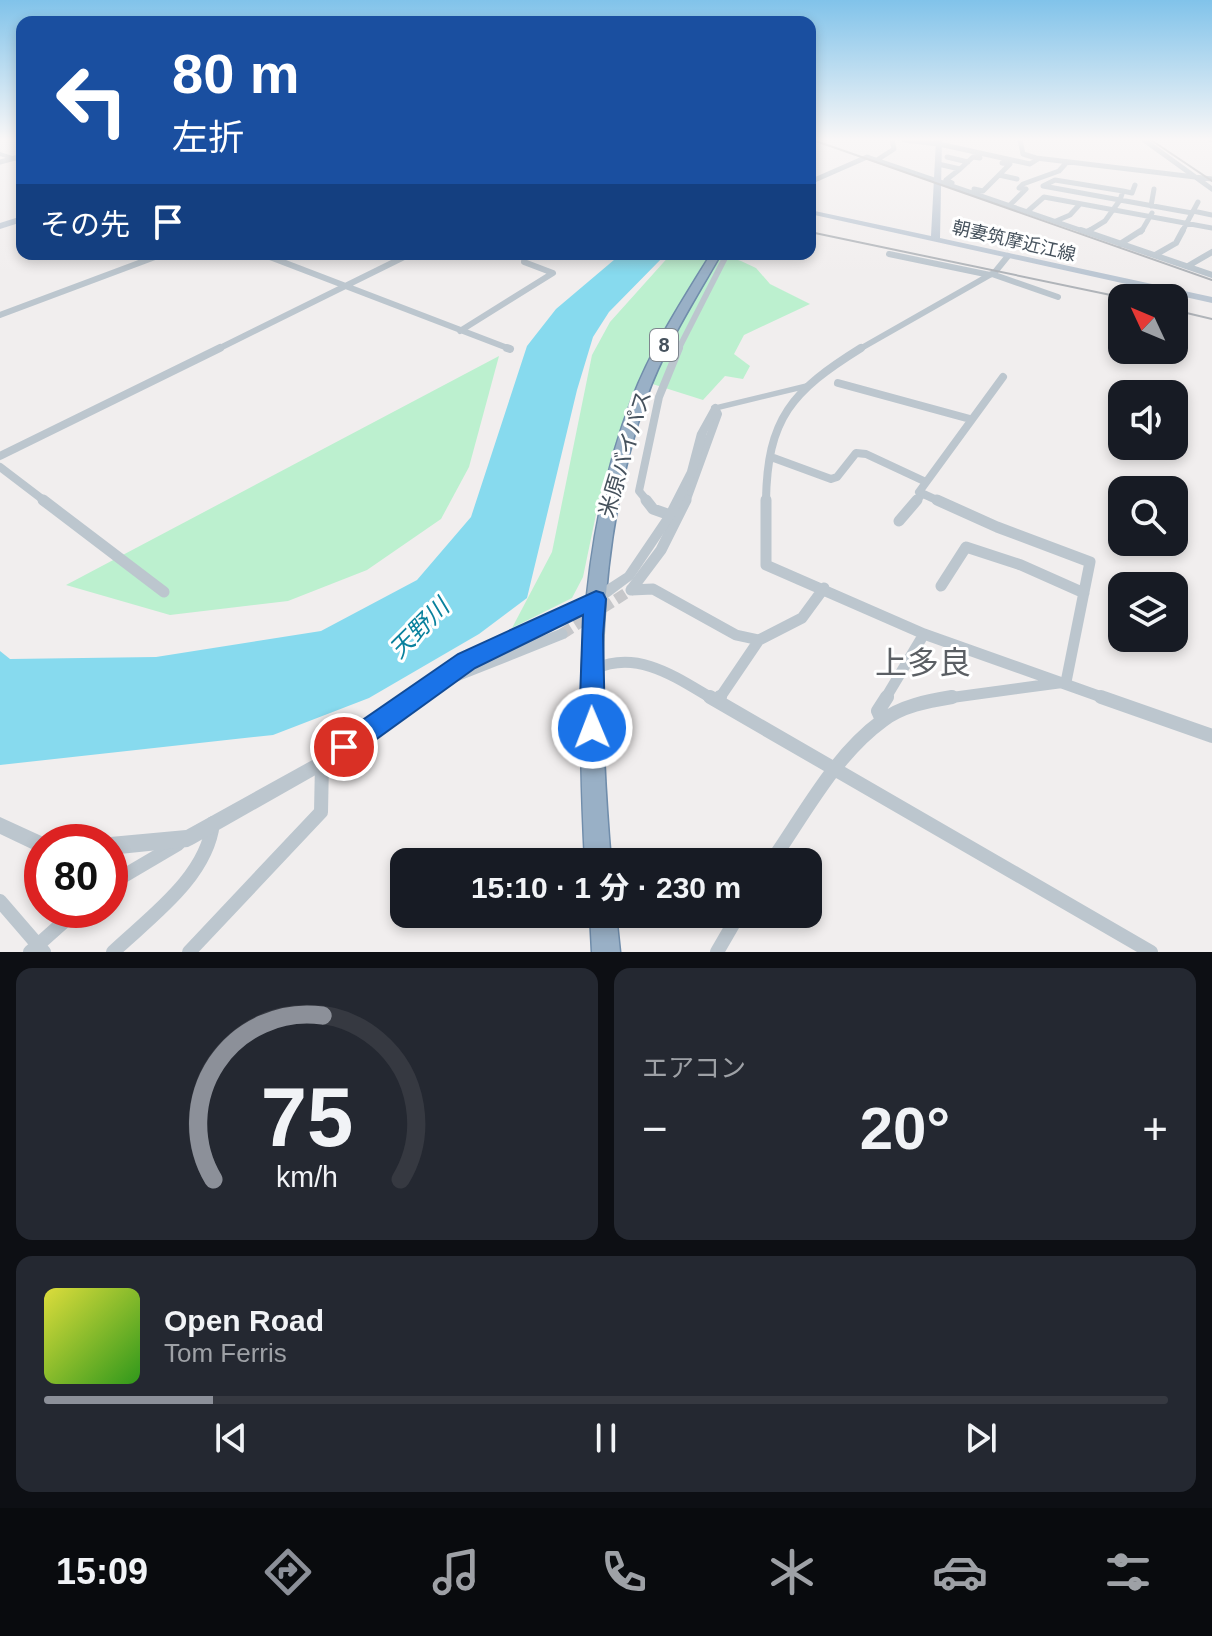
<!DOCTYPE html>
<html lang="ja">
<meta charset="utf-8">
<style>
body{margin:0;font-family:Helvetica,"Noto Sans JP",sans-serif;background:#242831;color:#f1f3f6;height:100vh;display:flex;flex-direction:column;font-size:30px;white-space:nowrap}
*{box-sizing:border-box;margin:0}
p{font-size:26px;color:#9ea1a6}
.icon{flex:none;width:44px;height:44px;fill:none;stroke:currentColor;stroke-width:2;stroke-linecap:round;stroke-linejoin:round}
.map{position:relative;height:952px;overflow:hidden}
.panel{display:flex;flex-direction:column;gap:16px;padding:16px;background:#0d0f14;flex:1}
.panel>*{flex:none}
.hud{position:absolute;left:16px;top:16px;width:800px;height:244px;border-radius:16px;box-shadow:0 4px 12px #0003;background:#1a4fa0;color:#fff;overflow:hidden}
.needle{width:52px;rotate:314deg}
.controls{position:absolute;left:1108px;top:284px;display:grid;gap:16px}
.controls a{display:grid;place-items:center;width:80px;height:80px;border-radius:16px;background:#171b24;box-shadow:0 4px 12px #0003;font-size:40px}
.speed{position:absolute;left:24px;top:824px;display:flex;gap:16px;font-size:40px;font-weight:700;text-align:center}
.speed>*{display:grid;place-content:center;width:104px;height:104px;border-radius:50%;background:#171b24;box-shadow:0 4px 12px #0003;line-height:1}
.speed .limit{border:12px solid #d22;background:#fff;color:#111}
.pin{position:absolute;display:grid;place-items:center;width:68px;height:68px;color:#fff;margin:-34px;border:4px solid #fff;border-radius:50%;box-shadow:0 2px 8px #0007}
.me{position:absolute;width:88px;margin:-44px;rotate:359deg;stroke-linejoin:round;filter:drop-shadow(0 0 6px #0008)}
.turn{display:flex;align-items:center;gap:28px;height:168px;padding:0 24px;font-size:36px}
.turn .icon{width:104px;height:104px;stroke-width:2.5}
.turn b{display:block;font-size:56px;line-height:68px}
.then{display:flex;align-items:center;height:76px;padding:0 24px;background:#0003;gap:16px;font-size:30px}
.big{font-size:60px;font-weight:700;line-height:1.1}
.panel .widget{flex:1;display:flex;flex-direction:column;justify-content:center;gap:12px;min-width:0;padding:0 28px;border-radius:16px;background:#242831}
.panel .dial{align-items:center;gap:0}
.dial svg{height:208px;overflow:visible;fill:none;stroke:#363941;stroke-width:7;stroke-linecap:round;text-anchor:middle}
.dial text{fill:#f1f3f6;stroke:none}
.song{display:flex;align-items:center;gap:24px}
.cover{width:96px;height:96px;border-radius:12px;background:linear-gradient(135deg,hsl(60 70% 55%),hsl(110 70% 35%))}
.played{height:8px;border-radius:4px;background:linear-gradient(90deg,#8c9099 15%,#363941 15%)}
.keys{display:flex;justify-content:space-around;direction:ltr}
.heat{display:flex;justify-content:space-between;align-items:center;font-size:44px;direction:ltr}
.panel .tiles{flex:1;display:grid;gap:16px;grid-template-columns:1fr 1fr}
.widget:last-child{grid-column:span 2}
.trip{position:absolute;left:390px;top:848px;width:432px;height:80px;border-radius:16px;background:#171b24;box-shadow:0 4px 12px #0003;font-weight:700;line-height:80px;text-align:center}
.menu{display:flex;height:128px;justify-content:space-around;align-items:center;background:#090b0e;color:#9ea1a6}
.menu .icon{width:56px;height:56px}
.menu .on{color:#8c9099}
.menu b{font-size:36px;color:#f1f3f6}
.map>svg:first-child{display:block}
</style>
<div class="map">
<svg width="1212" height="952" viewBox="0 0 1212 952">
<rect width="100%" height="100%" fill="#f1eeee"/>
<path fill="#bcf0cf" d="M671 254H719L741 261 756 268 770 284 810 304 744 335 734 354 750 366 743 379 725 376 703 400 643 381 622 427 599 500 583 577 572 598 512 628 552 552 592 355 610 322Z
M499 356 469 467 441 519 367 570 288 601 170 615 66 585Z"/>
<path fill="#87daee" d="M621 254H666L609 312 593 337 577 390 527 598 479 634 369 698 273 735 0 765V651L10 659 156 657 321 631 417 580 471 517 527 346 556 309Z"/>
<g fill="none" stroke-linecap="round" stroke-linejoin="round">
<path stroke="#c6c7ca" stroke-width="11" stroke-dasharray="11 5" stroke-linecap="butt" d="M562 634 631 590"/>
<defs>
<path id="trunk" d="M711 254H721C694 301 664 348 646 399 593 549 598 707 611 862H585C577 706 575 546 632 399 652 347 682 301 711 254Z
M590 914H616L620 952H592Z"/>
</defs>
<use href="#trunk" stroke="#708dab" stroke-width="3"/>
<path stroke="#bcc6ce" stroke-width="5" d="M904 140 939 144 1030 164 1038 159
M1020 140 1023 154 1036 158 1212 179
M1144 140 1212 189
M947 157 968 162
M877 160 894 149 892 140
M0 162 22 156
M1002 163 1010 164 999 175 1017 179
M938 164 960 169 946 180 952 183
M960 169 973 157 980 158
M1055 180 1123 191 1120 200 1043 186Z
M810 182 867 157 1086 232
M974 189 983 191 999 175
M1123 191 1132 193 1135 185
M1120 200 1192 213
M1010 205 1026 189 1019 188 1023 184 1059 171 1067 162
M1151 206 1154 189
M1028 211 1044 197 1212 228
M1193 211 1212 215
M1056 221 1070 215 1080 204
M1087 232 1105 221 1120 200
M1141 232 1152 213
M1182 232 1198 202"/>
<path stroke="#bcc6ce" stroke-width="6" d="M1081 230 1212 275
M1087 232 1091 230
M1120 244 1142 230
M262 254 510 349
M889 254 990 275
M1155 255 1176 243 1183 230
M1188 266 1212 252
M992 274 1058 297
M0 315 163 254
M460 331 553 273 524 262 525 254
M216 350 410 254
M678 350 727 254
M858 350 995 272 1008 256"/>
<path stroke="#bcc6ce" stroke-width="8" d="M507 348 510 349
M838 383 970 419
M0 456 220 348
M771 457 831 479 837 477 856 453 866 454 926 482
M0 467 46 502
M648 502 639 491 659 397 679 348
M686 502 718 414 715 408
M766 502C767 418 792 391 861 348
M915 502 922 494
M941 502 919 492 1003 377"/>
<path stroke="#bcc6ce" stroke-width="11" d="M43 500 164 592
M646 500 653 509 670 515
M766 500V565L924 634 1107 699
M937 500 997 527 1090 562 1066 682 941 699
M899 521 917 500
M941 586 966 547 1021 565 1084 593
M631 590 661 550 686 500
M631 590 653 589 736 635 759 640
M595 669C638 649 677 678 713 699
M449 679 562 634
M719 699 759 640 802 618 824 588
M885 699 924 634"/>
<path stroke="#bcc6ce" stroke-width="14" d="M710 697 1151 952
M1101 697 1212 736
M717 701 720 697
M882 720 878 711 887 697
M771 862C804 815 835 755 882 721 901 706 928 701 952 697
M110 884 178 844
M0 901 44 952
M30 952 77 910
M113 952C150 917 207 877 213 823
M189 952 321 812 322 763
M717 952 739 914"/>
<path fill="#bcc6ce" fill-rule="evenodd" d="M0 152 22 159V163L0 156Z
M807 383 812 386 810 388 719 410 707 433 697 471 676 515 633 579 601 603 472 665 328 768 194 844 188 847 110 855V842H103L104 840 110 837 186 830 316 758 462 657 591 595 625 573 665 514 687 471 697 433 712 406Z
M0 817 48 839 49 842H42V854L0 834Z"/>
<path fill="#bcc7d3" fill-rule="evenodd" d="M936 140H942L940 238 1212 297V303L810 214V210L931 236Z
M22 216V222L0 229V223Z"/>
<use href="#trunk" fill="#99b0c6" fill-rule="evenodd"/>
<path stroke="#b0b4b9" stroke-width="2" d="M813 140 1212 280
M1151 140 1212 181
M1209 140 1212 141
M810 232 1125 298
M1174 310 1212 319"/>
</g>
<linearGradient id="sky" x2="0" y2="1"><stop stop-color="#81c3ea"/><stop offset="0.51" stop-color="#f9f7f7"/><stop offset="1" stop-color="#f9f7f7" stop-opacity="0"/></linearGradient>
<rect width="1212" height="273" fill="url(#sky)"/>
<path fill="#1a73e8" stroke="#114b97" stroke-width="2" d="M596 591 603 593 606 599 603 635 605 728 601 736 592 739 583 736 579 728 583 615 475 668 353 756 344 759 335 756 331 747 335 739 458 654Z"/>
<g text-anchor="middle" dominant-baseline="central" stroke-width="6" stroke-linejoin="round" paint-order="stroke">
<g font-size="18" fill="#46525d" stroke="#fff">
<text transform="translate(1014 241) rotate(13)">朝妻筑摩近江線</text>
</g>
<rect fill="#fff" stroke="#7e868e" stroke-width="2" x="650" y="329" width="28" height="32" rx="6"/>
<g font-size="20" font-weight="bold" fill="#46525d">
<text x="664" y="345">8</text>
</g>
<g font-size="22" fill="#46525d" stroke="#fff">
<text transform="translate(625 454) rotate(-73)">米原バイパス</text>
</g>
<g font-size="24" font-style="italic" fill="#09819d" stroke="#fff">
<text transform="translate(419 628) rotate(-45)">天野川</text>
</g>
<g font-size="32" fill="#5b5f64" stroke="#fff">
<text x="923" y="663">上多良</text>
</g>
</g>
</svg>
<div class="controls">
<a><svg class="needle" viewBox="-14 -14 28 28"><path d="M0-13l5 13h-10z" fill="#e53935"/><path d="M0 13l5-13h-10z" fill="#9ea1a6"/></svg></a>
<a><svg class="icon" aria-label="sound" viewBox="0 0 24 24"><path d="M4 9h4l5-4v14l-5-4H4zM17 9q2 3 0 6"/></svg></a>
<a><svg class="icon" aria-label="search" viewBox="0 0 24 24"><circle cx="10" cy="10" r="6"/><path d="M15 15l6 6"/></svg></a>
<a><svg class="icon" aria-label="layers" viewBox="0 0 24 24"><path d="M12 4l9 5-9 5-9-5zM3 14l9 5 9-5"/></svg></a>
</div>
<div class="speed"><div class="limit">80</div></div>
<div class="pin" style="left:344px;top:747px;background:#d93025"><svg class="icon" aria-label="arrive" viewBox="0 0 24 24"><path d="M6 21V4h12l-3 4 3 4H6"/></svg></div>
<svg class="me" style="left:592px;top:728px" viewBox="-20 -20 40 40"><circle r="17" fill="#1a73e8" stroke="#fff" stroke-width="3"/><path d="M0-11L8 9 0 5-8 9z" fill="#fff"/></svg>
<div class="trip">15:10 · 1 分 · 230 m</div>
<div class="hud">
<div class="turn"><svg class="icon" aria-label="left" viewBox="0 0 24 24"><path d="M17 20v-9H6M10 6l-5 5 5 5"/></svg><div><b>80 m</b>左折</div></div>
<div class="then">その先<svg class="icon" aria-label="arrive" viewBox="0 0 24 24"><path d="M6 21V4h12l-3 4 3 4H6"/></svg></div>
</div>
</div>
<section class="panel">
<div class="tiles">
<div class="widget dial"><svg viewBox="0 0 100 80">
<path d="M14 69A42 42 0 1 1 86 69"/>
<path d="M14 69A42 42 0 0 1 56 6" stroke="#8c9099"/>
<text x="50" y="56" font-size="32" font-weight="700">75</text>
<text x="50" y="72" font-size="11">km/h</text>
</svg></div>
<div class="widget"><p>エアコン</p>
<div class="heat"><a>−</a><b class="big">20°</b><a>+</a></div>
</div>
<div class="widget">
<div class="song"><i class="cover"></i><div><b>Open Road</b><p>Tom Ferris</p></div></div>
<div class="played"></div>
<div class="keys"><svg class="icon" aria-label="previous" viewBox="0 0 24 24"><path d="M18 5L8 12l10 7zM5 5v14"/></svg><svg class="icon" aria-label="pause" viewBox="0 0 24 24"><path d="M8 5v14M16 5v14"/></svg><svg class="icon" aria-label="next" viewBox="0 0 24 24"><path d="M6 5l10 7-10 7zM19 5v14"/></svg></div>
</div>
</div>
</section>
<nav class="menu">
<b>15:09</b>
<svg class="icon on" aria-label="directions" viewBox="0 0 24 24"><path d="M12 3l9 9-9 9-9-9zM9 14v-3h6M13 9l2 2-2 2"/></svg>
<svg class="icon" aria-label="music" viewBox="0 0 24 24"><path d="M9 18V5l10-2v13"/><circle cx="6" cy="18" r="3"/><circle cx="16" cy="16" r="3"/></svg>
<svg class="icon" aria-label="phone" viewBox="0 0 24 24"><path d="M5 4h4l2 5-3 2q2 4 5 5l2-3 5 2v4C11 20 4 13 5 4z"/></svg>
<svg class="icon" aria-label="climate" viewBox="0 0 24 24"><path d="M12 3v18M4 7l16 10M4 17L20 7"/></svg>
<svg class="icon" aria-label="car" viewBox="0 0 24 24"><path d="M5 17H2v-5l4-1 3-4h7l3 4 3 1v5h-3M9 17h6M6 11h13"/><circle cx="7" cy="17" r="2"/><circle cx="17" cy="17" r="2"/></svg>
<svg class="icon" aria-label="filters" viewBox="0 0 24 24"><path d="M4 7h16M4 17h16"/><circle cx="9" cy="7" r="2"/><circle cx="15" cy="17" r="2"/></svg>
</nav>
